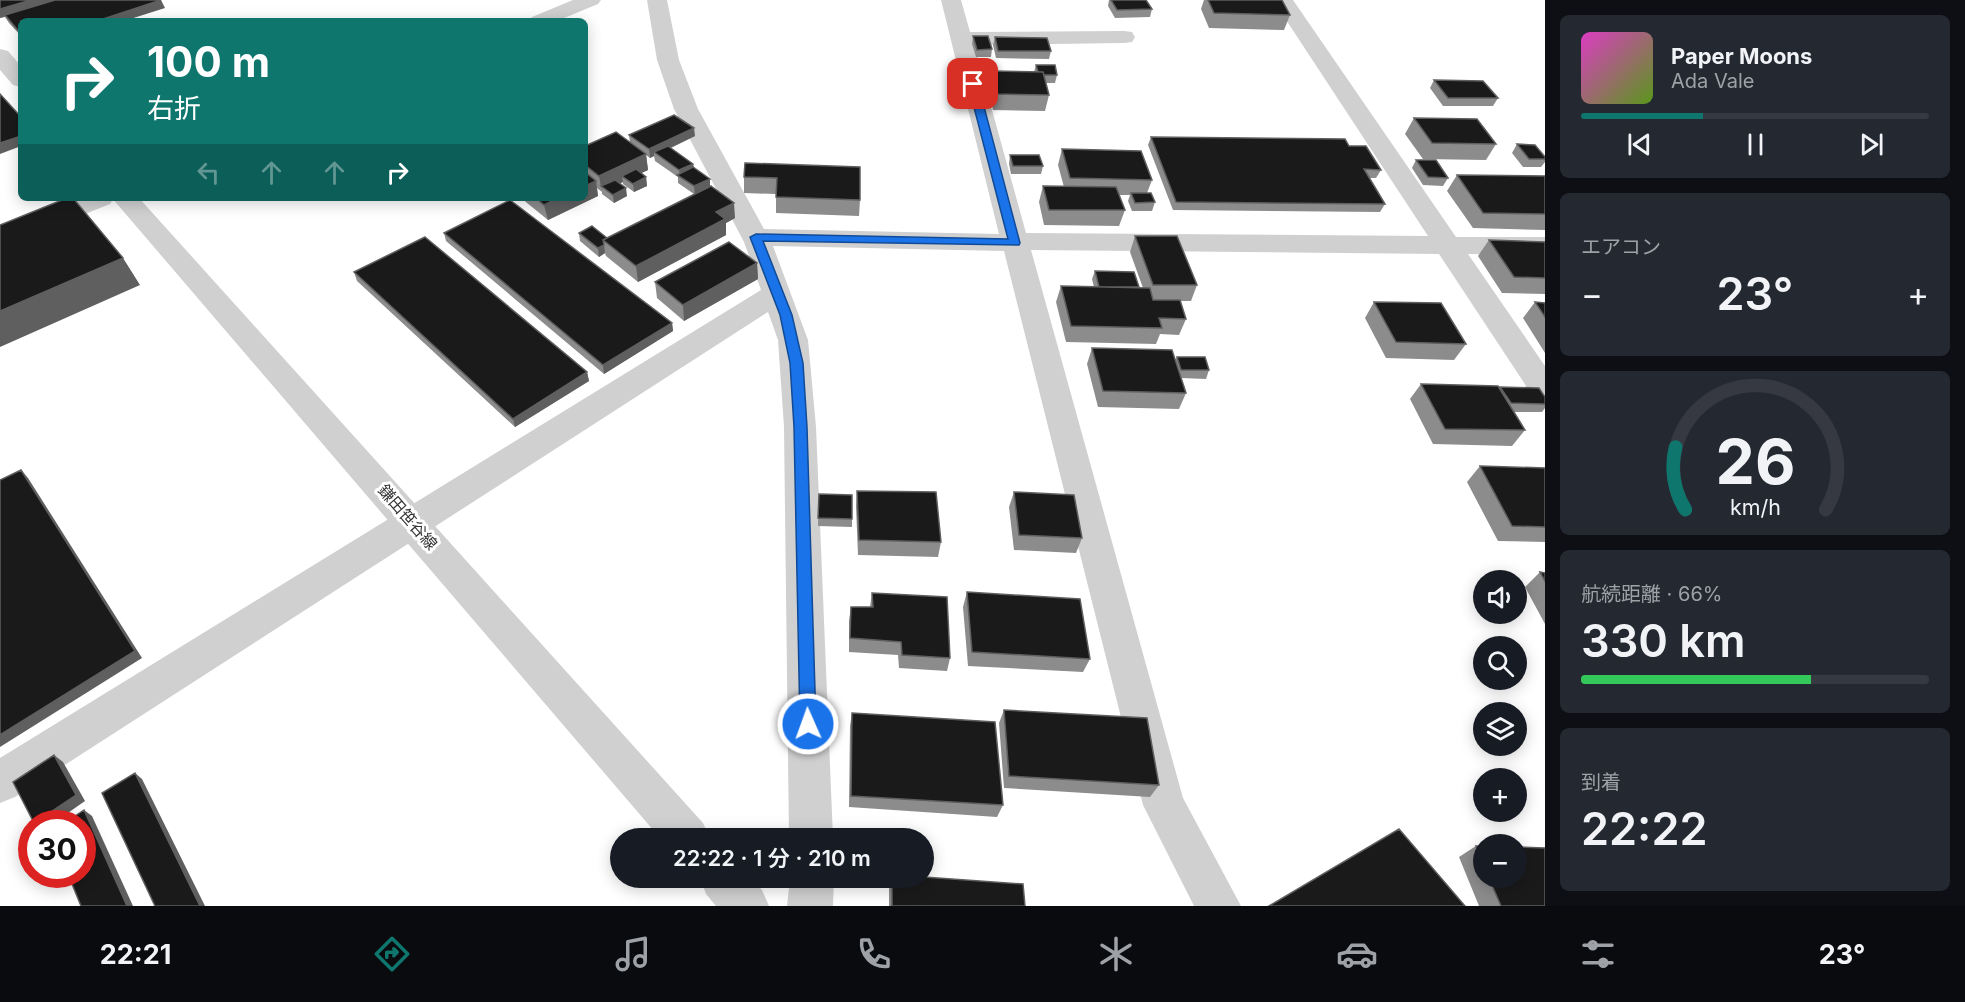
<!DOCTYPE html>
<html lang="ja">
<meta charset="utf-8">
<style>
body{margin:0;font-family:Inter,"Noto Sans JP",sans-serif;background:#242831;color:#f1f3f6;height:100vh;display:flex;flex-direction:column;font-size:22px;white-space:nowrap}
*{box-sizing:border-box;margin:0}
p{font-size:20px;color:#9ea1a6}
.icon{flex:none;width:33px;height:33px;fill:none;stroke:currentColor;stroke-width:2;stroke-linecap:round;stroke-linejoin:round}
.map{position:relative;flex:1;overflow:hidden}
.details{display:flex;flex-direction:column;gap:15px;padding:15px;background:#0d0f14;width:420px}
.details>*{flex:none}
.guide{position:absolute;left:18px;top:18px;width:570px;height:183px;border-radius:9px;box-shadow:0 3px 15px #0003;background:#0f766e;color:#fff;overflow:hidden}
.fabs{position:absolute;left:1473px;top:570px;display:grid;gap:12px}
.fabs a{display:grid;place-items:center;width:54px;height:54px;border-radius:50%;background:#171b24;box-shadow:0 3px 15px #0003;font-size:30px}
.speed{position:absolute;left:18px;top:810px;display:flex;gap:12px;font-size:30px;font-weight:700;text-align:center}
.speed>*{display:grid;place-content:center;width:78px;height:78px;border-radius:50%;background:#171b24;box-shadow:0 3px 15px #0003;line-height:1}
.speed .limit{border:9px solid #d22;background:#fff;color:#111}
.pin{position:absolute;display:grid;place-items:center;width:51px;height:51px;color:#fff;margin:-26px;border-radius:12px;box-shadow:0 3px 9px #0006}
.me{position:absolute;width:66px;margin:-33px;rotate:358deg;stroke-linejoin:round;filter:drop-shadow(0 0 4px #0008)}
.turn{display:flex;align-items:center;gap:21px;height:126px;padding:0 30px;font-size:27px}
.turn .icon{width:78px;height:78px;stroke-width:2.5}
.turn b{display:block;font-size:42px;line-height:51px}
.lanes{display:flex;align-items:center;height:57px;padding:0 30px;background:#0003;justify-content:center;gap:30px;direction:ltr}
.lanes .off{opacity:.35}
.big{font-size:45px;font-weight:600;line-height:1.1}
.details .widget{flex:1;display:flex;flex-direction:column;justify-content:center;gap:9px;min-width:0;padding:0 21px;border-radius:9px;background:#242831}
.details .dial{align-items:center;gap:0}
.dial svg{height:156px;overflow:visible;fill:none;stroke:#363941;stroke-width:7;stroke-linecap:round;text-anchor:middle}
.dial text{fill:#f1f3f6;stroke:none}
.song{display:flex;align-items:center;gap:18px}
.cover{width:72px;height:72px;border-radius:9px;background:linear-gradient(135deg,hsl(310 70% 55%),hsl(90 70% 35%))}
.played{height:6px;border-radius:3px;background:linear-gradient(90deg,#0f766e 35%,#363941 35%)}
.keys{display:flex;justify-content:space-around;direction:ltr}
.heat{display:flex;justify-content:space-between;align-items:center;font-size:33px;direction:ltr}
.charge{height:9px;border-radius:4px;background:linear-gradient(90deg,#34c759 66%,#363941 0)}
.trip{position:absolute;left:610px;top:828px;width:324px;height:60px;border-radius:30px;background:#171b24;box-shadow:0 3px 15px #0003;font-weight:600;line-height:60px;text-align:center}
.menu{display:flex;height:96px;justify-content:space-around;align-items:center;background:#090b0e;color:#9ea1a6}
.menu .icon{width:42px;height:42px}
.menu .current{color:#0f766e}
.menu b{font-size:27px;color:#f1f3f6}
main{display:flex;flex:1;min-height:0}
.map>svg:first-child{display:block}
</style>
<main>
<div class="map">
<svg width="1545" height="906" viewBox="0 0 1545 906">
<rect width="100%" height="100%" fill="#fff"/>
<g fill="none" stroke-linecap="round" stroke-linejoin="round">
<path fill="#d0d0d0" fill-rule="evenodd" d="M573 0H601L598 4 557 21H528L532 17Z
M647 0H667L679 60 698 109 764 229 999 234 941 0H961L970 32 1124 31 1132 32 1135 37 1132 42 1124 43 974 45 1026 233 1428 236 1273 0H1293L1456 237H1545V255L1468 254 1545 366V401L1534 398 1439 254 1031 250 1183 798 1241 906H1194L1143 805 1004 251 773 246 808 340 816 427 833 838H789L784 427 778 340 768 312 15 797 0 803V758L761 290 744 242 674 109 657 60Z
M78 198H114L110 204 0 248V229Z
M790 878H834L833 906H787Z"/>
<path fill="#d0d0d0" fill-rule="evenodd" d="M0 49 8 51 21 66V87L13 85 0 70Z
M112 198H139L703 823 710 838H660Z
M700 878H751L762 890 769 906H716L706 894Z"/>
</g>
<path fill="#8c8c8c" d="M0 0 165 8 21 21V36L9 23 5 17 0 18Z
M1109 0H1146L1152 9 1150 17 1115 18 1108 6Z
M1204 0H1282L1290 15 1284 30 1209 28 1201 9Z
M973 36 992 49 991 57H976L972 44Z
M995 37 1051 51 1049 59 996 58 993 45Z
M1036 65 1057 75 1055 83H1046L1049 95 1045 111 993 110 988 87 991 71 1034 72Z
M1434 80 1498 98 1493 106H1443L1430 88Z
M1414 118 1496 144 1486 160 1423 159 1405 134Z
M629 135 695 136 671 148 693 164 694 167 710 179V186L735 218 726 223V235L638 282 606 256 605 253 599 257 580 241 579 233 607 238 694 194 678 183V177L655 161 654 156 650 158 646 155 648 170 641 173 646 177 647 186 634 192 623 184V182L619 183 627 196 614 203 602 194V192L597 188 598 196 548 220 521 198H585V146L630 142Z
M1151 137 1349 146 1381 170 1376 178H1369L1385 204 1380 212 1173 210 1148 145Z
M1517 144 1545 157V162L1541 167H1523L1512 153Z
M1062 149 1152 180 1147 193 1155 202 1152 211H1132L1128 201 1130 195H1119L1125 210 1119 226 1044 225 1039 202 1043 186 1064 187 1058 165Z
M1010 155 1043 166 1041 174H1011L1009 164Z
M1416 160 1448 178 1443 186 1423 185 1412 168Z
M745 163 860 200 859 216 776 213V194L744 193V177Z
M1457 175 1545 176V230L1473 228 1447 191Z
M444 233 672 323 673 331 604 374 446 241Z
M1135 236 1197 285 1191 301H1180L1186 319 1179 335 1160 334 1156 344 1066 342 1056 302 1061 286 1094 287 1092 279 1095 271 1139 287 1143 288 1130 252Z
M1489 240 1545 242V294L1502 293 1478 256Z
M757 263 758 279 684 321 657 298 655 282Z
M354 272 587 372 589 381 515 427 357 281Z
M1374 302 1466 344 1454 360 1386 358 1365 318Z
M1535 302 1545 303V353L1523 318Z
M1092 348 1175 360 1177 357 1209 370 1206 379 1181 378 1186 393 1179 409 1098 407 1087 364Z
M1421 384 1500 388V387L1545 397V408L1542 412H1514L1525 430 1512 446 1433 444 1410 399Z
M1480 466 1545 468V542L1498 541 1467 482Z
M857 491 941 542 938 557 858 555 856 506Z
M1014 492 1082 538 1076 553 1014 550 1009 507Z
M819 494 852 519V527L818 526Z
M1540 572 1545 573V624L1525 587Z
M967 592 1090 659 1083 672 968 666 963 607Z
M872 593 950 658 947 671 899 668 898 655 849 652V621L851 607H870Z
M1004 710 1159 785 1150 797 1004 788 999 723Z
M852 713 1003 805 997 817 849 807 850 726Z
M1476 846 1484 847V878H1516L1545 906H1479L1459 857Z
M924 877 1025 906H889V886L891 878Z"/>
<path fill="#5f5f5f" d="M31 0H60L0 18V9Z
M161 0 165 8 124 21H97Z
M694 128 695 136 657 154 654 152V156L650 158 649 149Z
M21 136V146L0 154V143Z
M646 154 648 170 627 180 622 176 623 182 606 190 601 186 602 192 599 176Z
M693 164 694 172 680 176 679 170Z
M646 177 647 186 634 192 633 184Z
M710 179V187L695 195 694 186Z
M596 181 598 196 548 220 544 205 558 198H585V186Z
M626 188 627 196 614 203 613 195Z
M734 203 735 218 726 223V235L638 282 636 266 716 212Z
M604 245 605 253 599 257 598 248Z
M123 258 140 285 0 347V311Z
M757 263 758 279 684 321 683 305Z
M672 323 673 331 604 374 603 365Z
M587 372 589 381 515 427 513 419Z
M21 470 28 478 142 658 0 747V735Z
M54 755 63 762 85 801 52 824 34 823Z
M135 773 142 779 205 906H200Z
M84 810 92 816 133 906H127Z"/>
<path fill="#1a1a1a" stroke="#5f5f5f" stroke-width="1.5" d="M0 0H31L0 9Z
M55 0H161L97 21H21V34L5 15Z
M1111 0H1146L1152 9 1117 10Z
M1208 0H1282L1290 15 1214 13Z
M973 36H988L992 49 977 50Z
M995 37 1047 38 1051 51H998Z
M1036 65H1055L1057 75H1044L1043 72H1038Z
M991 71 1043 72 1049 95 996 94Z
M1434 80 1483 81 1498 98H1448Z
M0 94 21 117V136L0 143Z
M674 115 694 128 649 149 629 135Z
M1414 118 1477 119 1496 144 1432 143Z
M616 132 646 154 599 176 585 165V146Z
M1151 137 1345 139 1349 146H1366L1381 170 1364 169 1385 204 1176 202Z
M1517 144 1535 145 1545 157V159H1529Z
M668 146 693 164 679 170 654 152Z
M1062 149 1141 151 1152 180 1070 178Z
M1010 155H1039L1043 166H1013Z
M1416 160H1436L1448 178 1428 177Z
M745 163 860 167V200L776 197 777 178 744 177Z
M693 167 710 179 694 186 677 175Z
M636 169 646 177 633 184 622 176Z
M585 172 596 181 585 186Z
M1457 175 1545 176V214L1483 213Z
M615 180 626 188 613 195 601 186Z
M711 186 734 203 716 212 725 219 636 266 603 240Z
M1043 186 1116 187 1125 210H1049Z
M1131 193H1151L1155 202 1135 203Z
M67 198H73L123 258 0 311V225Z
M536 198H558L544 205Z
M510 200 672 323 603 365 444 233Z
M592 226 607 238 603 240 604 245 598 248 579 233Z
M1135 236H1177L1197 285H1153Z
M425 237 587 372 513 419 354 272Z
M1489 240 1545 242V278L1514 277Z
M729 242 757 263 683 305 655 282Z
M1095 271 1134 272 1139 287H1099Z
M1061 286 1150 288 1153 300H1180L1186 319 1159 318 1162 328 1071 326Z
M1374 302 1441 303 1466 344 1396 342Z
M1535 302 1545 303V317Z
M1092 348 1172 350 1186 393 1103 391Z
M1177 357H1205L1209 370H1181Z
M1421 384 1498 386 1525 430 1445 429Z
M1500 387 1539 388 1545 397V404L1511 403Z
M1480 466 1545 468V527L1512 526Z
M21 470 135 651 0 735V480Z
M857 491 936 492 941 542 859 540Z
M1014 492 1074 495 1082 538 1019 535Z
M819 494 852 495V519L818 518Z
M1540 572 1545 573V581Z
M967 592 1080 599 1090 659 972 652Z
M872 593 947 597 950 658 902 655 901 642 850 638 851 607H873Z
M1004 710 1147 718 1159 785 1009 776Z
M852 713 995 722 1003 805 851 796Z
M54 755 76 795 34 823 13 782Z
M135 773 200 906H155L102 793Z
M84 810 127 906H81L68 874H82V824H63Z
M1399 829 1465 906H1269Z
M1476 846 1484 847V865Z
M1516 847 1545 848V906H1501L1489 878H1516Z
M924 877 1023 884 1025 906H892V878Z"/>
<path fill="#1a73e8" stroke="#114b97" stroke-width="1.5" d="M973 81 978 84 1020 243 1019 245 763 241 792 315 803 363 807 427 816 724 814 730 808 732 802 730 800 724 794 427 790 363 780 315 750 237 756 234 1008 239 968 84Z"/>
<g text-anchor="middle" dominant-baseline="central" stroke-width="6" stroke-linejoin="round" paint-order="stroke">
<g font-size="16" fill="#333" stroke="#fff">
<text transform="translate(408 517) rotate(49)">鎌田笹谷線</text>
</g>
</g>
</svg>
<div class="fabs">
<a><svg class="icon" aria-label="sound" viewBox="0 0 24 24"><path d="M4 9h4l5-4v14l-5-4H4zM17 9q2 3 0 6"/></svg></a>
<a><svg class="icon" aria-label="search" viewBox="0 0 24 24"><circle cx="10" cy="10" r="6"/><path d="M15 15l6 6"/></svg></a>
<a><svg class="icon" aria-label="layers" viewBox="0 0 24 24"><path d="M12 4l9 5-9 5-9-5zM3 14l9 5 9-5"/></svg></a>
<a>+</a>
<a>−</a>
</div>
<div class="speed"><div class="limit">30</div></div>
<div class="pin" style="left:973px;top:84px;background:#d93025"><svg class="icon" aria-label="arrive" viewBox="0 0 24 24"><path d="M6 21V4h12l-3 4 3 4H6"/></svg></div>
<svg class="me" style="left:808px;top:724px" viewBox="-20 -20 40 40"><circle r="17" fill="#1a73e8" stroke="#fff" stroke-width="3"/><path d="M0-11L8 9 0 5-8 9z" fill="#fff"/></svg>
<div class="trip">22:22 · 1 分 · 210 m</div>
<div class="guide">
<div class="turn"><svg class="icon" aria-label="right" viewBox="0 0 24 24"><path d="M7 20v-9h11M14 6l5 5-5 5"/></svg><div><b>100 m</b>右折</div></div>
<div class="lanes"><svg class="icon off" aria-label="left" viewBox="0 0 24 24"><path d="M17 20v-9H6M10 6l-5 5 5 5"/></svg><svg class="icon off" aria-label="ahead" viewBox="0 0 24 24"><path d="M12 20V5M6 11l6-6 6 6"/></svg><svg class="icon off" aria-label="ahead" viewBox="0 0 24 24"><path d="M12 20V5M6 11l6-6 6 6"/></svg><svg class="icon" aria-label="right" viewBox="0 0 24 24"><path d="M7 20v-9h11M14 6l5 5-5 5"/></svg></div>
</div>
</div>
<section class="details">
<div class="widget">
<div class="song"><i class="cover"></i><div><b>Paper Moons</b><p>Ada Vale</p></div></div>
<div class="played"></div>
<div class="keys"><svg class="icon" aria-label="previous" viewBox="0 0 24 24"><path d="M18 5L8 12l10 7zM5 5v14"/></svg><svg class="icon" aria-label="pause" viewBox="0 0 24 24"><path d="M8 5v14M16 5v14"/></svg><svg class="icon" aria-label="next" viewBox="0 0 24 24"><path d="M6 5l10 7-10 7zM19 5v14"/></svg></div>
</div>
<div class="widget"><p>エアコン</p>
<div class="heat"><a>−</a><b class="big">23°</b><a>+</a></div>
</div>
<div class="widget dial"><svg viewBox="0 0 100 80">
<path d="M14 69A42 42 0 1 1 86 69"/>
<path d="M14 69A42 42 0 0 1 9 37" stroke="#0f766e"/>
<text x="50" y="56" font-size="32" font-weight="700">26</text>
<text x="50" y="72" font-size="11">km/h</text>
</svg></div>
<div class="widget"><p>航続距離 · 66%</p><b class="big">330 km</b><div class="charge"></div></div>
<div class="widget"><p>到着</p><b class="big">22:22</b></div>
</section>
</main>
<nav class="menu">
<b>22:21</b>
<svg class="icon current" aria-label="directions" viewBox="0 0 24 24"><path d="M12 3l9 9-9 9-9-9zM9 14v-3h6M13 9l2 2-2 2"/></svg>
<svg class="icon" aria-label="music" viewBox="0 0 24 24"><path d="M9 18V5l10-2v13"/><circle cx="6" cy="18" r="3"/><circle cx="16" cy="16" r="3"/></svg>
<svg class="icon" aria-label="phone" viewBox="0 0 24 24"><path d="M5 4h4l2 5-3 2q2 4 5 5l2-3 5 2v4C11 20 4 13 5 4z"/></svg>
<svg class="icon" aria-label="climate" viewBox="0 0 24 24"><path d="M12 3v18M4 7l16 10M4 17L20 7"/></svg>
<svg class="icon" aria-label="car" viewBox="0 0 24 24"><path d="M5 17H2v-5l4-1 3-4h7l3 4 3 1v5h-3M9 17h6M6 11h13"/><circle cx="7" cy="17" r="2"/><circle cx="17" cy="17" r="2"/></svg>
<svg class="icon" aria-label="filters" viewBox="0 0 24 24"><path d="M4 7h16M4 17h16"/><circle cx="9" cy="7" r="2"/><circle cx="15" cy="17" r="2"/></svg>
<b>23°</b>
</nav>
